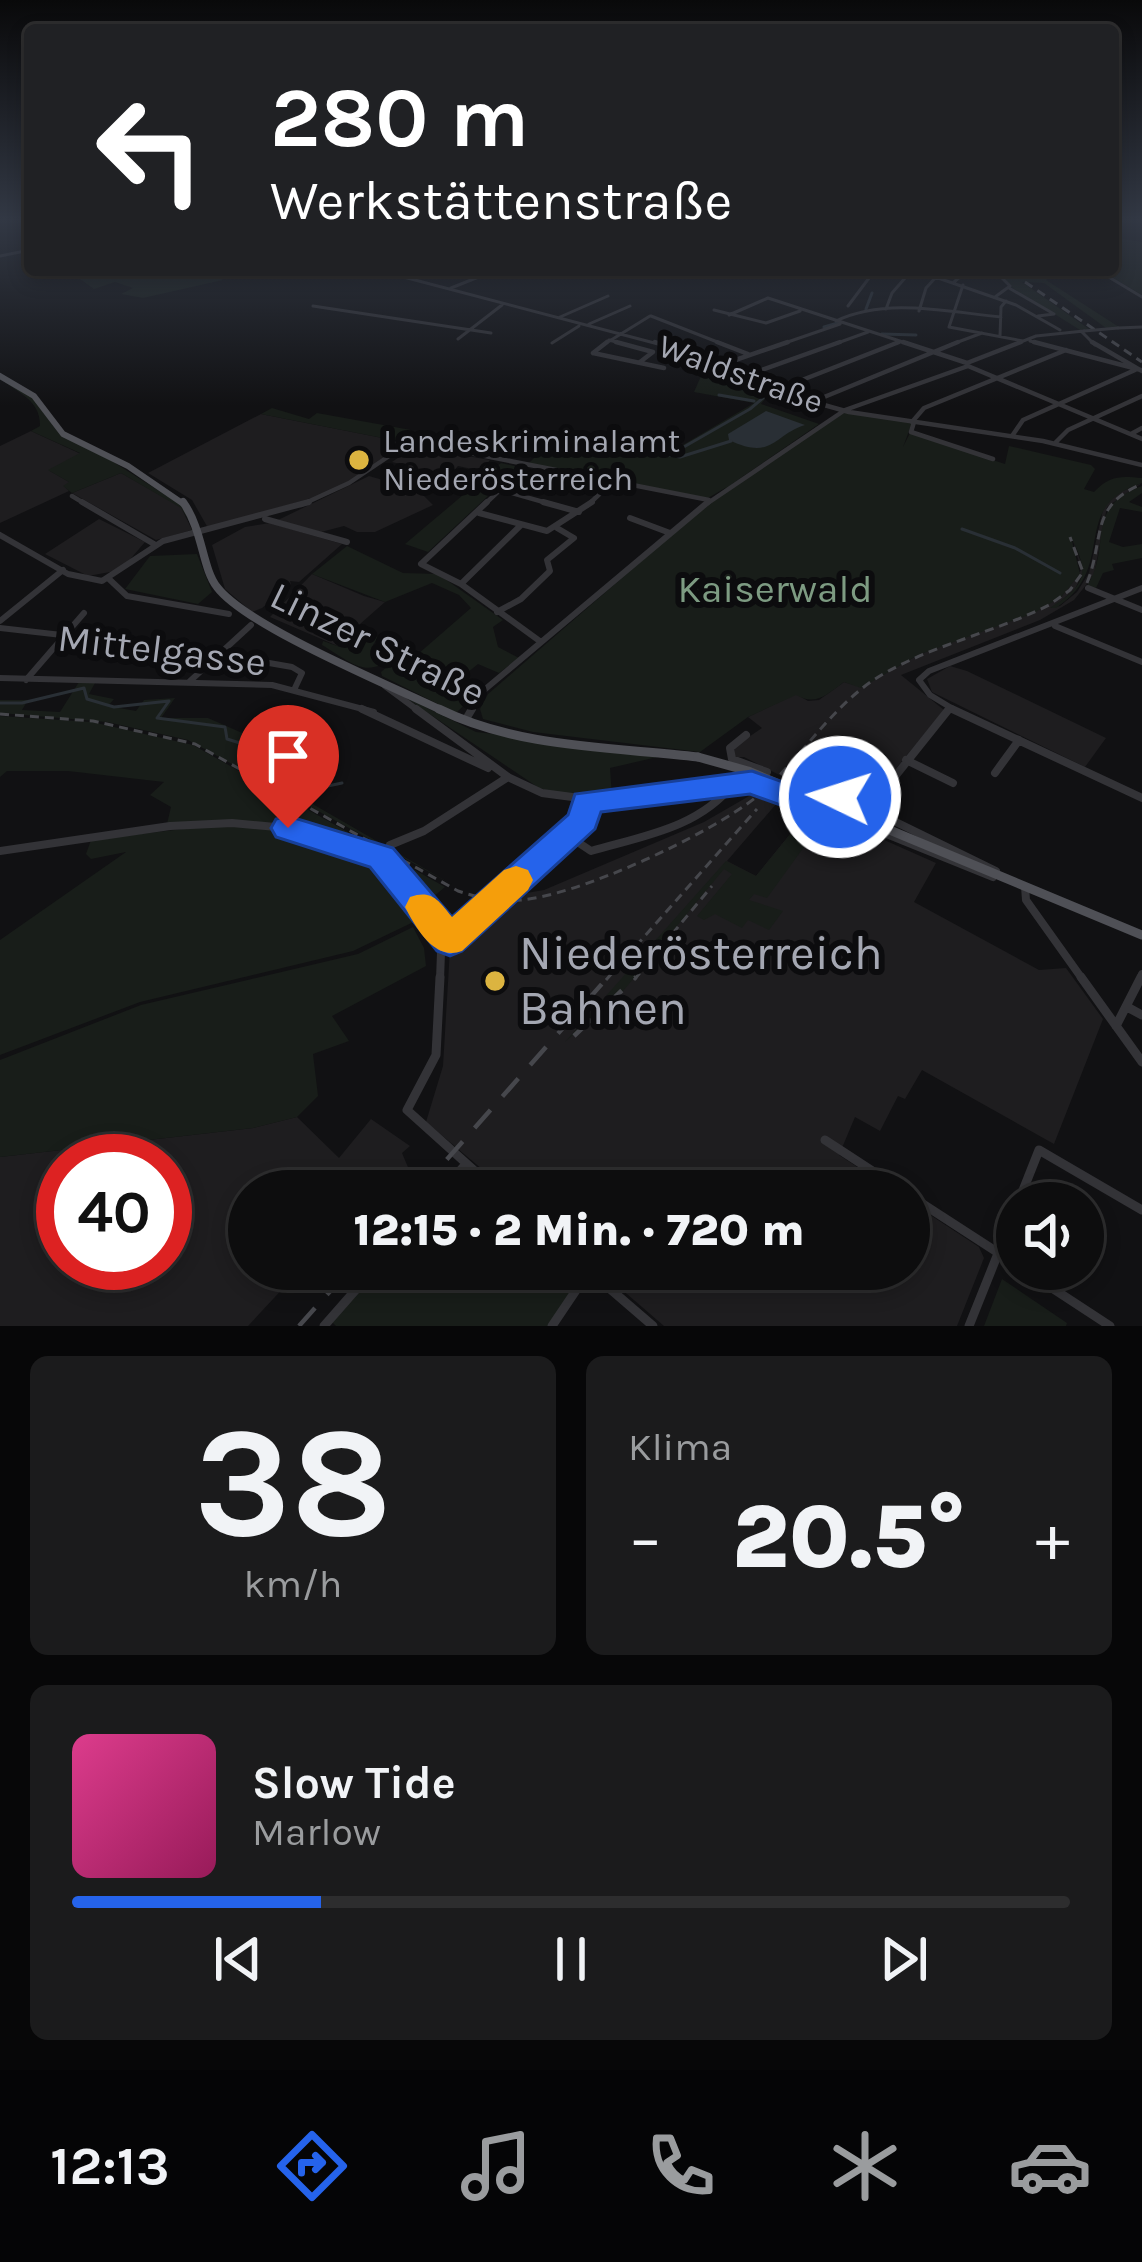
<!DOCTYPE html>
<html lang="de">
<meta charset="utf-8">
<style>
body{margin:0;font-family:Karla,sans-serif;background:#1b1b1c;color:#f1f3f6;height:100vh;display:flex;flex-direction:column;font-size:45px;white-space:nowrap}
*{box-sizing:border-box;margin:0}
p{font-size:39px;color:#9a9c9e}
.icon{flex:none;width:66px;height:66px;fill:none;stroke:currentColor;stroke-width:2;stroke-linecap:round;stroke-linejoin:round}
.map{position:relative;height:1326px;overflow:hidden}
.side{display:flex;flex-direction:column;gap:30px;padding:30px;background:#070708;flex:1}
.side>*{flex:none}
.hud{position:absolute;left:24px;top:24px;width:1095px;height:252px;border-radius:12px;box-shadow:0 6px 18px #0003,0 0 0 3px #2d2d2e;background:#202124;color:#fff;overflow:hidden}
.tools{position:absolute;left:996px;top:1182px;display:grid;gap:24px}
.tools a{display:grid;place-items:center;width:108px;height:108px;border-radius:50%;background:#0d0d0e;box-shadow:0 6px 18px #0003,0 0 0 3px #2d2d2e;font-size:60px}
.speed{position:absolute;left:36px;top:1134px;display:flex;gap:24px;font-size:60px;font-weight:700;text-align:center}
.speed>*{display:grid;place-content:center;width:156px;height:156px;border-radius:50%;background:#0d0d0e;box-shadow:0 6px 18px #0003,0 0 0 3px #2d2d2e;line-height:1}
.speed .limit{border:18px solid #d22;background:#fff;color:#111}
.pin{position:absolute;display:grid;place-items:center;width:102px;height:102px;color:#fff;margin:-123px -51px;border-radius:50% 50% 50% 0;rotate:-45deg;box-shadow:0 0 12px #0007}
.pin .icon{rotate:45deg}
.me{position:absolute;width:132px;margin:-66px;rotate:274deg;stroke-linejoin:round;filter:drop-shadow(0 0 9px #0008)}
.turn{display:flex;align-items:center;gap:42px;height:252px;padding:0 48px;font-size:54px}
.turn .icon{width:156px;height:156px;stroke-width:2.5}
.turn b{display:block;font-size:84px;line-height:102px}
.big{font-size:90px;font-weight:800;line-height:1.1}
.side .tile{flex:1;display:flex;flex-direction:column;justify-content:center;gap:18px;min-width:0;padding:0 42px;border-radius:18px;background:#1b1b1c}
.side .dial{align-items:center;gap:0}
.dial b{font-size:156px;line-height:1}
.song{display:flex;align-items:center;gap:36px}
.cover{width:144px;height:144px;border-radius:18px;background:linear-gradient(135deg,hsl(330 70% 55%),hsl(330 70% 35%))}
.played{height:12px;border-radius:6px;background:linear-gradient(90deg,#2563eb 25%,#2d2d2e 25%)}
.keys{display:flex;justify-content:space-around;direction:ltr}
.heat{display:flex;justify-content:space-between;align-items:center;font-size:66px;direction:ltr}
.side .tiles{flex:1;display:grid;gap:30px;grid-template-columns:1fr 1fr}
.tile:last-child{grid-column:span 2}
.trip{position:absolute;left:228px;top:1170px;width:702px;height:120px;border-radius:60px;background:#0d0d0e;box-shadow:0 6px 18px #0003,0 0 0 3px #2d2d2e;font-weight:800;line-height:120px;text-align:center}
.tab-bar{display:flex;height:192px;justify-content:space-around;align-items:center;background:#050506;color:#9a9c9e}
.tab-bar .icon{width:84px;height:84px}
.tab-bar .selected{color:#2563eb}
.tab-bar b{font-size:54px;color:#f1f3f6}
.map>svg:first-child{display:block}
</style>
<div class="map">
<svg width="1142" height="1326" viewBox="0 0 1142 1326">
<rect width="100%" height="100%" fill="#111113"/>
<path fill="#1e1d1f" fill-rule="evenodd" d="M261 414 403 442V444L363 474 319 496 208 528 192 500 148 473Z
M31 431 81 454 50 471 71 483 64 486 69 491 0 523V446Z
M415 446 439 451 490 460 481 471 458 466 449 476 392 462Z
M121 473 181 507 192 530 156 540 72 493Z
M369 476 418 490 433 505 375 532H357L344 526 321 532 278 520Z
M1142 483 1107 507 1094 575 1074 600 1040 620 901 675 944 710 871 799 863 802 836 792H813L744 757H735L734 747 762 728 748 717 796 694 808 701 819 700 844 682 861 687 918 655 1061 597 1081 570 1072 537 1084 571 1075 589 1054 607 1060 606 1077 592 1089 573 1104 505 1117 493Z
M99 519 145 542 121 570 88 576 45 554Z
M270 523 342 544 299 582 290 581 291 584 262 608 252 612 225 589 212 545 245 527Z
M312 574 364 596 385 602 343 639 346 641 340 647 270 617Z
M950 666 967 671 1106 738 1085 767 932 692 927 679Z
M763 788 783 796 727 861 756 876 808 812 817 810 936 863 914 902 1039 970 1066 968 1103 1019 1054 1144 922 1070 905 1099 898 1096 880 1131 855 1117 839 1155 894 1191H508L426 1122 443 1066 450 949 498 898 544 890 704 822Z
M297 1117 339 1158 371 1119 410 1146 402 1153 410 1172 385 1191H249V1269H301L248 1326H0V1157L253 1128ZM63 1161H165V1263H63Z
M909 1201 979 1247 984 1258 957 1326H664L598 1269H909Z"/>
<path fill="#181d19" d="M1117 238 1142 242V295L1100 270H1113V242Z
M206 270 223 280 143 298 121 294 133 288 115 282 94 289 70 272Z
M996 270H1056L1046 280 1119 327 1106 328 1044 283 1022 282 1089 329 1080 330 1011 287Z
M701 376 733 383 740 377 771 391 761 404 819 424 732 484 846 412 912 423 903 447 910 433 1005 464 1009 446 1091 465 1095 469 1084 489 1094 492C1110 475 1121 476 1142 478V483C1067 507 1120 566 1056 608H1050C1086 585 1090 574 1071 537L1080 574 1061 597 1034 613 918 655 861 688 844 682C826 695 816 706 796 695L748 717 700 752 533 732 483 719 480 709 488 694 727 487 708 498 527 465 561 431 671 452 754 403 694 392Z
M0 378 32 397 60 435 107 458 183 506 194 530 188 533 193 528 181 508 121 473 72 493 63 486 69 482 48 470 80 453 31 431 40 426C41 399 15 392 0 378Z
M272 408 309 419 317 413 411 430 403 442 261 414Z
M501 463 519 467 428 552 405 544Z
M1142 486V493L1129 502 1142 507V512L1120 508 1109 542 1123 547 1142 544V558L1112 564 1114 570 1103 573 1096 588 1087 586C1113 545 1083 507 1142 486Z
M347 546 403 573 438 574 503 620 493 627 498 647 519 658 499 673 478 664 462 677 482 688 456 713 382 676 381 672 407 650 418 654 471 608 459 595 432 583 385 602 312 574Z
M197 554 212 592 198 604 125 589 150 556Z
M357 627 378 637 373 645 394 655C367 681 351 662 322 645L323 641 340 647Z
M79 682 95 683 89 694 114 699 108 706 136 711 144 700 175 698 161 718H208L258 740 249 749 255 761 263 762 281 744 303 747 309 764 299 781 304 799 453 885 188 740 107 722 0 713V700H28L22 710 60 712Z
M403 696 476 732 666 755 610 768 612 797H574L539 788Z
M0 716 92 722 193 745 445 887 426 903 384 856 314 832 268 822 167 824 171 807 150 795 164 782 68 771H7L0 777Z
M810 810 825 818 767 898 754 894 749 900 783 911 769 930 748 920 742 928 715 914 704 920 697 916 732 874 724 869 624 990 565 1042 726 861 756 876Z
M216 825 286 831 373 857 426 916 353 951 140 1002 0 1055V940L126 852 91 859 86 854 91 840Z
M413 927 424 948 426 966 332 1016 349 1041 313 1054 318 1096 297 1117 253 1128 0 1157V1060L141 1005 358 954Z
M374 1269H587L552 1326H336L330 1320Z
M1002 1279 1067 1323 1066 1326H984Z"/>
<path fill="#292f35" d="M766 411 805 425C773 435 773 461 729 440L728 434Z"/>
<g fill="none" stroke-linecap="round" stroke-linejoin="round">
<path stroke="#292f35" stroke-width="3" d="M866 309 872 293
M824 327 838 323
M882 334 916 335
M719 395 754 401
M552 441 586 440 680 457 731 441
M675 452 750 409 770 392
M962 529 1015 548 1060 573
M0 703H22L84 688 87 699 114 707 169 701 157 718 225 727 227 739 243 744 244 759 278 774 277 762 295 752 305 763 296 782 304 791 342 783"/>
<path stroke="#333337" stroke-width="3" d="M0 256 30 250
M377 270 662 345
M848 270 872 275
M915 270 1016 305 1060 330
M994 270 1010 286 995 297
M1097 270 1142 297
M954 282 968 270
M963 285 949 327 1023 341
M451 288 496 270
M1009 288 1054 314 1038 316
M313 306 491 333
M848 306 875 270
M886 309 892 293 912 270
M714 310 766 323 800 311
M919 311 926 288 937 276
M729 315 768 298 912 345
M651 316 725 345
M560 317 608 296
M836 321C886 297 948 312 1001 317
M589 324 630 306
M1118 328 1142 327
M1081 331 1095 345
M1000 336 1001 307 1006 301
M458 339 502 305
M609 340 627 345
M1030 341 1045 345
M552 343 579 326
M603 345 650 316
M779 345 840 324
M832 345 868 332
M891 345 899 342
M950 345 982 333
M1013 345 1036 336 1084 331"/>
<path stroke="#333337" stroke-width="4.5" d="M616 342 653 352 640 362
M655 342 774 391 849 412 1043 441 1142 465
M717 342 748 354
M903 342 967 363 1021 342
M1034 342 1141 370
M1092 342 1142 371
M593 353 607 342
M593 353 664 368
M718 366 788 342
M742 377 840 342
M774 391 899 342
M812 402 958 342
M912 422 924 408 1066 350
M914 422 911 432 993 459
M1131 434 1142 428
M1012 436 1023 420 1135 370
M403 440 709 500
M1055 443 1068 430 1142 396
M501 490 554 505
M72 496 87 505
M301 505 349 483 410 442
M484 505 524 467
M588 505 611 483
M705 505 845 410 968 366 1142 439"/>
<path stroke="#333337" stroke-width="6" d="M82 502 154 544
M487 502 421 564 461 584 541 642
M543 502 579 512
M479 513 547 531 592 502
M630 518 670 533
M265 519 347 542
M0 535 68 574 102 581 163 541 309 502
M109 579 127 596 229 614
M461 584 521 525
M1088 588 1142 610
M497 612 521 599 550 571 547 560 574 538 557 528
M0 621 63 570
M1055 626 1142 662
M0 628 194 650 292 667 302 673 294 690
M0 678 272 685 374 712
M26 680 84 613
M189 682 251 625
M385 686 420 712
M470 712 483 691 708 502
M947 712 950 708
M958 712 930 695 919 680 929 671 1142 588"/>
<path stroke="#333337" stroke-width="8" d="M362 709 488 768
M416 709 508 777 542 793 610 802 718 784 760 783 993 877
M952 709 1142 798
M466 719 472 709
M746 735 730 748 732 759 767 772 762 780
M906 760 953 783
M995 773 1019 740
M818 800 840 797 857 803 996 871
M838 808 865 810
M869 809 949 709
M567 835 591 851C643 836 699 828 734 783
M390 845 424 831 508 777
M0 851 170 826 232 823 288 828 382 858 450 941
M1025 887 1026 900 1083 980
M440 980 441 952 490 900 583 821 586 802
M1140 980 1142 974"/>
<path stroke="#333337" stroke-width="9" d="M440 977 436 1055 407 1110 497 1191
M1081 977 1142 1062
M1129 1008 1142 1015
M1116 1026 1141 977
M825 1140 903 1191
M442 1191 466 1164
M909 1195 1017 1265
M1018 1203 1039 1150 1142 1210
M587 1269 653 1326
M1023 1269 1110 1326
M324 1326 374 1269
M552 1326 589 1271
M969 1326 1017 1206"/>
<path stroke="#4f5056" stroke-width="6" d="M0 376 34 396 63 434 128 466 185 505"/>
<path stroke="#4f5056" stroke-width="8" d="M183 502C203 530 202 568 217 587 247 627 394 687 445 712"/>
<path stroke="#4f5056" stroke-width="9" d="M439 709C518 748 611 747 698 757
M844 811 1142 935"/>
<path stroke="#46474c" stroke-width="3" stroke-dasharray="9 6" stroke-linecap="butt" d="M1025 282 1142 362
M1087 583C1105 538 1089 506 1142 484
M0 714 93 721 195 744 458 891C479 898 499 902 521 900 580 895 708 835 755 798 798 763 826 713 872 681 925 646 992 634 1049 605L1070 590 1083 572 1070 537
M606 980 757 809
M634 980 712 886"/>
<path stroke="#46474c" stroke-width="4.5" stroke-dasharray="24 18" stroke-linecap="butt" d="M574 1036 636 977
M419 1191 608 977
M299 1326 350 1269"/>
<path stroke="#333337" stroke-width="3" d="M1084 331 1118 328"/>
<path stroke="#4f5056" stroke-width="9" d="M698 757 748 771 844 811"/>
</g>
<linearGradient id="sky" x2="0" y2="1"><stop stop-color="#09090a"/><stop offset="0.54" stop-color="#323844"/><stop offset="1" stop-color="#323844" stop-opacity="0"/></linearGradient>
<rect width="1142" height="406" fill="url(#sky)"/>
<path fill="#2563eb" stroke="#184099" stroke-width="3" d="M752 771 808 791 824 785 851 789 856 797 851 805 811 816 750 794 601 812 595 829 462 951 450 956 437 951 370 867 276 837 271 828 276 819 288 816 393 848 452 917 568 815 575 794Z"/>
<path fill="#f59e0b" d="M516 866 528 870 533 880 528 890 462 951C435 961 417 930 405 907L410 897C432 889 439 901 452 917L504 870Z"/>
<g fill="#dcb440" stroke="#0c0c0e" stroke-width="4.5">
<circle cx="359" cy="460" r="12"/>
<circle cx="495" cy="981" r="12"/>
</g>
<g text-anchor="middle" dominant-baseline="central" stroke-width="12" stroke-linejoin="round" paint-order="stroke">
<g font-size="33" fill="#a4a7b2" stroke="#0c0c0e">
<text transform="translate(741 374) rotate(20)">Waldstraße</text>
</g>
<g font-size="33" fill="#a4a7b2" stroke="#0c0c0e" text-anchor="start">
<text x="383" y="441">Landeskriminalamt<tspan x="383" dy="38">Niederösterreich</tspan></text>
</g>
<g font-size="39" fill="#7d9b82" stroke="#0c0c0e">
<text x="775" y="589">Kaiserwald</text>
</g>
<g font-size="39" fill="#a4a7b2" stroke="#0c0c0e">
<text transform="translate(378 644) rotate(26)">Linzer Straße</text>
<text transform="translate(162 650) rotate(7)">Mittelgasse</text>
</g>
<g font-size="48" fill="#a4a7b2" stroke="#0c0c0e" text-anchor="start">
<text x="519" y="953">Niederösterreich<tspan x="519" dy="55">Bahnen</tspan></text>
</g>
</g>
</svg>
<div class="tools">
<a><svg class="icon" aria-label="sound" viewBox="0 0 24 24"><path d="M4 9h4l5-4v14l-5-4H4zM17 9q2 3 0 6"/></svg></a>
</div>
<div class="speed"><div class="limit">40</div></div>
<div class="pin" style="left:288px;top:828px;background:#d93025"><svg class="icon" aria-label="arrive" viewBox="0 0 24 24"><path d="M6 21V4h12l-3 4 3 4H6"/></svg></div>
<svg class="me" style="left:840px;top:797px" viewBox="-20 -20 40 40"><circle r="17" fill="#2563eb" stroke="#fff" stroke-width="3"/><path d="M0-11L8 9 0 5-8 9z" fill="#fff"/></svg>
<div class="trip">12:15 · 2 Min. · 720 m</div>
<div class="hud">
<div class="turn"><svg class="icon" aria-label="left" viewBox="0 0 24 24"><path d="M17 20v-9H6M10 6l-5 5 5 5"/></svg><div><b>280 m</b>Werkstättenstraße</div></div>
</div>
</div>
<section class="side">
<div class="tiles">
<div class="tile dial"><b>38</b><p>km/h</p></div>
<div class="tile"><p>Klima</p>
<div class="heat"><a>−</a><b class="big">20.5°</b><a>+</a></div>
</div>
<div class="tile">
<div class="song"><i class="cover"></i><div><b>Slow Tide</b><p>Marlow</p></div></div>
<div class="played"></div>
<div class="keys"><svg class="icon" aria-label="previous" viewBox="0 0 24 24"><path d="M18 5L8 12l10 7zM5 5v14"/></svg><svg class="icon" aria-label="pause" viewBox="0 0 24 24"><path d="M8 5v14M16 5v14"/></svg><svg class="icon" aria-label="next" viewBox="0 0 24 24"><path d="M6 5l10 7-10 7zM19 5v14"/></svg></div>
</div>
</div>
</section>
<nav class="tab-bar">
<b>12:13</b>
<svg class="icon selected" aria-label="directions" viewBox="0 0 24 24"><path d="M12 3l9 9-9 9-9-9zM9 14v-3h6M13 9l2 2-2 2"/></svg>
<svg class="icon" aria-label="music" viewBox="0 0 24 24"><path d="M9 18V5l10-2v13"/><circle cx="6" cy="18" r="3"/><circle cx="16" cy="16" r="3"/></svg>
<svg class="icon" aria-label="phone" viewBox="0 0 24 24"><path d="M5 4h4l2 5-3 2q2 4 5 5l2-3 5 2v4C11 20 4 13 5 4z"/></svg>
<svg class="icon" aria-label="climate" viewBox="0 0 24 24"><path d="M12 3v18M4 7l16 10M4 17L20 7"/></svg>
<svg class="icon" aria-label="car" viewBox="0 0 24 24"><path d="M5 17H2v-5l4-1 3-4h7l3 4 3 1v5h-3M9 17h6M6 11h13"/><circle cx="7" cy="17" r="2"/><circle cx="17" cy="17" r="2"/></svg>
</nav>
